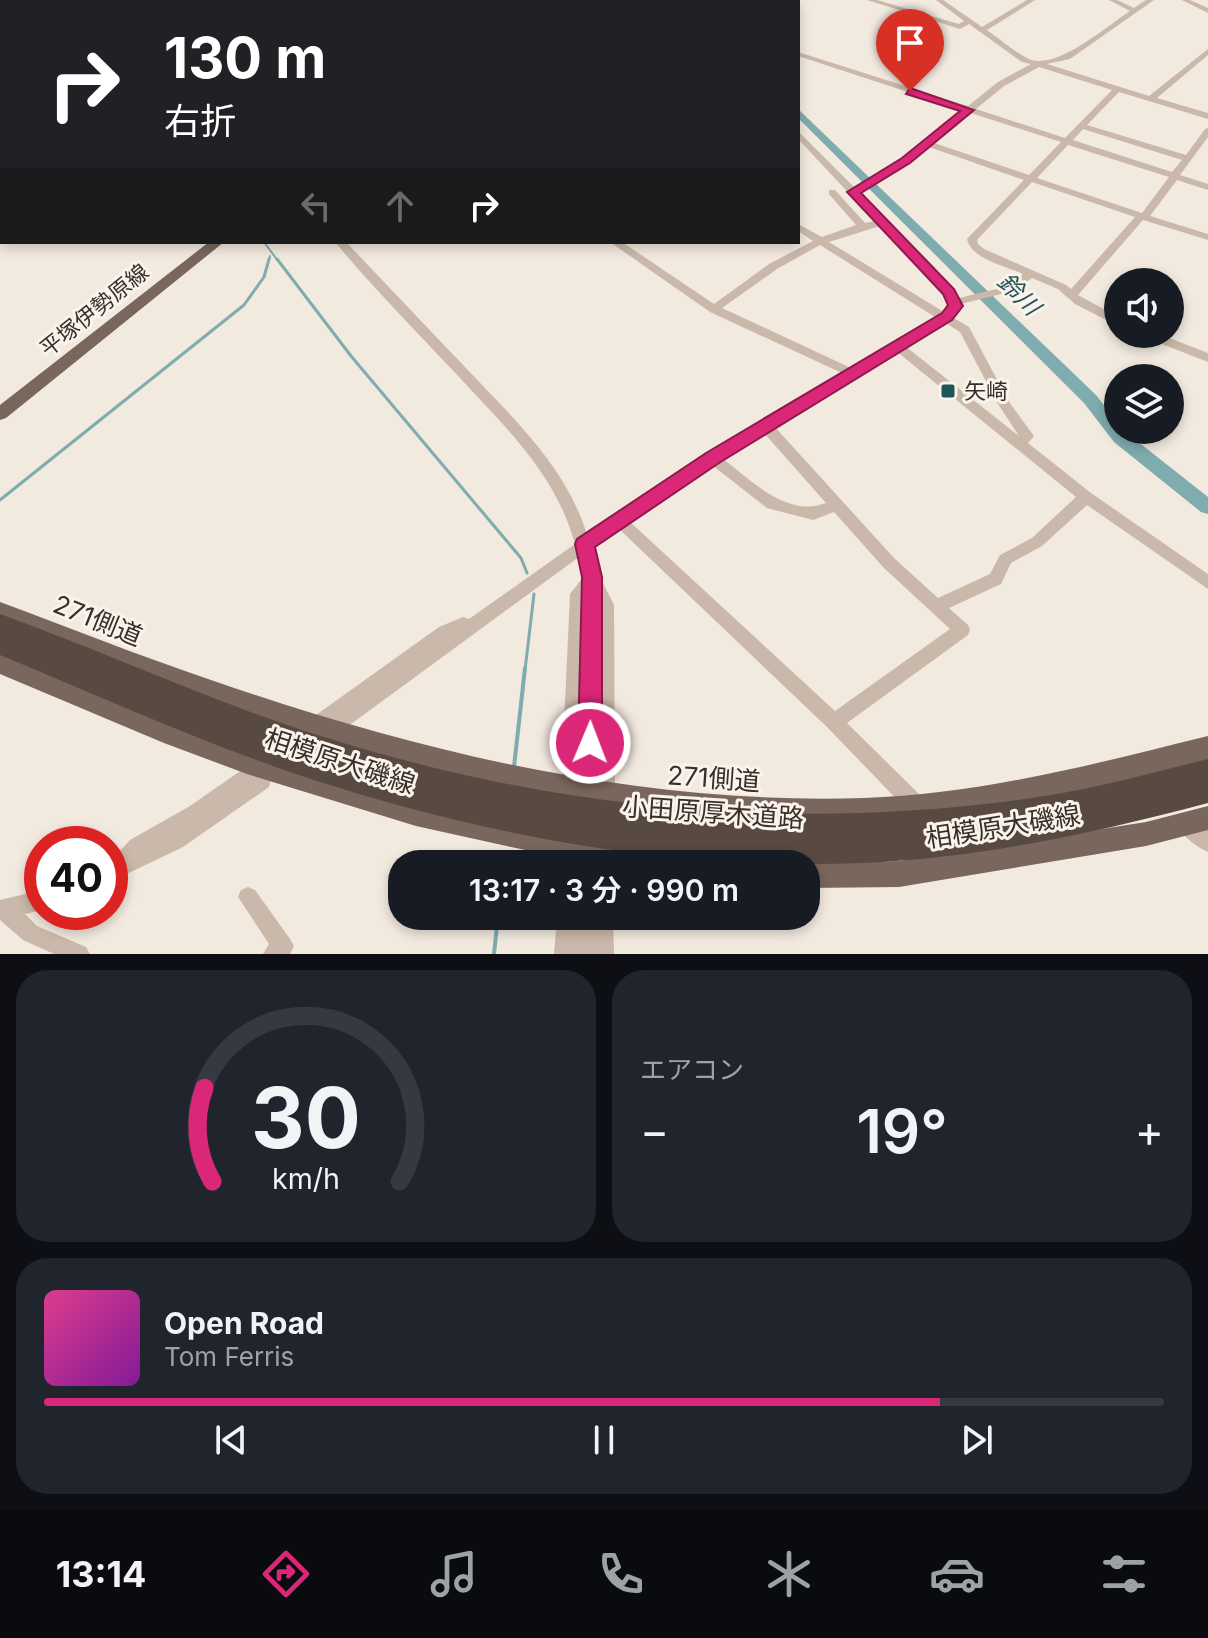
<!DOCTYPE html>
<html lang="ja">
<meta charset="utf-8">
<style>
body{margin:0;font-family:Inter,"Noto Sans JP",sans-serif;background:#20242c;color:#f1f3f6;height:100vh;display:flex;flex-direction:column;font-size:30px;white-space:nowrap}
*{box-sizing:border-box;margin:0}
p{font-size:26px;color:#9ea1a6}
.icon{flex:none;width:44px;height:44px;fill:none;stroke:currentColor;stroke-width:2;stroke-linecap:round;stroke-linejoin:round}
.map{position:relative;height:954px;overflow:hidden}
.side{display:flex;flex-direction:column;gap:16px;padding:16px;background:#0d0f14;flex:1}
.side>*{flex:none}
.banner{position:absolute;left:0px;top:0px;width:800px;height:244px;box-shadow:0 4px 12px #0003;background:#202124;color:#fff;overflow:hidden}
.buttons{position:absolute;left:1104px;top:268px;display:grid;gap:16px}
.buttons a{display:grid;place-items:center;width:80px;height:80px;border-radius:50%;background:#171b24;box-shadow:0 4px 12px #0003;font-size:40px}
.speed{position:absolute;left:24px;top:826px;display:flex;gap:16px;font-size:40px;font-weight:700;text-align:center}
.speed>*{display:grid;place-content:center;width:104px;height:104px;border-radius:50%;background:#171b24;box-shadow:0 4px 12px #0003;line-height:1}
.speed .limit{border:12px solid #d22;background:#fff;color:#111}
.pin{position:absolute;display:grid;place-items:center;width:68px;height:68px;color:#fff;margin:-82px -34px;border-radius:50% 50% 50% 0;rotate:-45deg;box-shadow:0 0 8px #0007}
.pin .icon{rotate:45deg}
.me{position:absolute;width:88px;margin:-44px;rotate:1deg;stroke-linejoin:round;filter:drop-shadow(0 0 6px #0008)}
.turn{display:flex;align-items:center;gap:28px;height:168px;padding:0 32px;font-size:36px}
.turn .icon{width:104px;height:104px;stroke-width:2.5}
.turn b{display:block;font-size:56px;line-height:68px}
.lanes{display:flex;align-items:center;height:76px;padding:0 32px;background:#0003;justify-content:center;gap:40px;direction:ltr}
.lanes .off{opacity:.35}
.big{font-size:60px;font-weight:600;line-height:1.1}
.side .widget{flex:1;display:flex;flex-direction:column;justify-content:center;gap:12px;min-width:0;padding:0 28px;border-radius:32px;background:#20242c}
.side .dial{align-items:center;gap:0}
.dial svg{height:208px;overflow:visible;fill:none;stroke:#363941;stroke-width:7;stroke-linecap:round;text-anchor:middle}
.dial text{fill:#f1f3f6;stroke:none}
.song{display:flex;align-items:center;gap:24px}
.cover{width:96px;height:96px;border-radius:12px;background:linear-gradient(135deg,hsl(330 70% 55%),hsl(290 70% 35%))}
.played{height:8px;border-radius:4px;background:linear-gradient(90deg,#db2777 80%,#363941 80%)}
.keys{display:flex;justify-content:space-around;direction:ltr}
.heat{display:flex;justify-content:space-between;align-items:center;font-size:44px;direction:ltr}
.side .tiles{flex:1;display:grid;gap:16px;grid-template-columns:1fr 1fr}
.widget:last-child{grid-column:span 2}
.trip{position:absolute;left:388px;top:850px;width:432px;height:80px;border-radius:32px;background:#171b24;box-shadow:0 4px 12px #0003;font-weight:600;line-height:80px;text-align:center}
.tabs{display:flex;height:128px;justify-content:space-around;align-items:center;background:#090b0e;color:#9ea1a6}
.tabs .icon{width:56px;height:56px}
.tabs .active{color:#db2777}
.tabs b{font-size:36px;color:#f1f3f6}
.map>svg:first-child{display:block}
</style>
<div class="map">
<svg width="1208" height="954" viewBox="0 0 1208 954">
<rect width="100%" height="100%" fill="#f2e9df"/>
<g fill="none" stroke-linecap="round" stroke-linejoin="round">
<path stroke="#7facae" stroke-width="2" d="M176 0 181 2
M264 242 278 261
M269 261 270 256"/>
<path stroke="#7facae" stroke-width="3" d="M277 259 351 356 521 558 527 573
M0 500 244 305 264 277 269 259
M525 670 534 594"/>
<path stroke="#7facae" stroke-width="4" d="M514 767 525 668
M504 857V864
M494 954 498 916"/>
<path fill="#7facae" fill-rule="evenodd" d="M731 0H739V2H731Z
M798 109 1096 395 1118 423V430H1123L1208 497V514L1201 512 1114 442 1084 403 798 118Z"/>
<path fill="#cab9ab" fill-rule="evenodd" d="M489 0H495V2H489Z
M616 0H624L626 2H618Z
M715 0H721V2H715Z
M867 0H877L959 24 964 21 936 0H943L982 27 1027 0H1035L987 30C1000 39 1014 52 1029 59 1056 71 1107 26 1130 11L1109 0H1117L1134 8 1146 0H1154L1070 59 1047 64 1149 96 1208 49V55L1157 98 1208 113V119L1119 92 1087 125 1186 155 1205 129 1208 128V137L1180 175 1208 184V190L1177 180 1150 216 1208 234V240L1143 220 1078 295 1118 317V326L1075 304 1058 289 1032 278 1013 291 961 304 957 314 952 317 969 327 1009 402 1034 436 1028 443 1091 493 1208 574V589L1087 505 1042 546 1011 563 1001 584 949 608 968 625 970 630 968 635 847 723 922 797 924 804 922 811 915 813 908 811 828 728 618 528 591 548 600 577 614 605 615 797 613 804 606 806 599 804 597 797V775L589 780 582 778 580 772 579 791 577 798 570 800 563 798 561 791 570 594 584 576 579 557 347 727 341 730 335 727 333 723 315 735 309 732 306 726 309 720 439 627 463 617 469 619 575 544C557 480 517 439 473 392 427 342 378 294 335 242H346C386 284 425 325 465 367 512 417 567 467 587 535L707 454 842 373 710 312 610 242H622L714 304 769 264 813 241 798 231V224L822 237 856 225 829 194V190H835L865 223 875 221 798 139V131L855 188 903 159 963 110 798 56V52L968 106 998 82 1031 64 1022 62 969 24 960 29ZM1039 67 1112 90 1065 138 976 109 1004 86ZM971 113 1061 142 1029 175 934 143ZM1083 129 1182 160 1172 172 1073 140ZM1068 145 1169 177 1142 213 1037 178ZM929 147 1024 180 967 239C971 259 1006 266 1023 274L1005 287 959 298 860 193 909 163ZM1032 182 1135 217 1071 289 1066 285 984 249 978 244 977 240ZM880 226 945 294 950 302 948 309 944 312 829 242ZM820 245 935 317 851 368 722 308 777 269ZM944 322 960 332 998 404 1019 436 905 346ZM896 351 1076 497 1032 538 1000 555 990 574 938 598 894 558 774 426 853 378 858 377 860 373ZM764 433 826 503C787 518 752 481 722 458ZM712 465 767 508 813 520 834 512 884 568 950 629 835 711 629 521Z
M1182 0H1190L1208 8V13Z
M2 133V140L0 141V134Z
M0 151 2 152V158L0 157Z
M1142 334H1159L1208 353V362L1144 337Z
M259 758 265 761 268 767 266 772 271 780 269 787 183 847 110 882V862L130 840 190 806Z
M1186 813 1208 829V852C1196 847 1181 835 1176 823L1179 816Z
M248 887 255 890 290 939 294 946 290 954H263L269 944 238 897 241 890Z
M42 890V910L25 914 37 926 86 947 90 954H54L23 940 0 920V900Z
M557 916H613L614 954H554Z"/>
<path fill="#79665c" fill-rule="evenodd" d="M2 21V27L0 28V22Z
M209 242H224L6 418 0 420V405Z
M0 602C70 628 140 656 211 680 421 753 640 805 864 798 981 794 1095 764 1208 736V760C1096 788 981 818 864 822 561 832 277 730 0 620Z
M0 654C82 685 162 721 244 750 385 799 529 831 677 851L686 855 690 864H588L416 826 247 774 164 743 0 674Z
M1208 806V830L1146 846 899 887 806 888V864H802L899 861 1146 822Z"/>
<path fill="#584941" fill-rule="evenodd" d="M0 614C108 653 212 702 321 736 550 809 787 832 1025 799 1087 791 1147 774 1208 759V803C1095 833 980 858 863 863 677 871 491 837 314 780 207 745 104 698 0 655Z"/>
</g>
<path fill="#db2777" stroke="#8e194d" stroke-width="2" d="M910 88 974 110 910 163 861 193 954 289 963 306 952 320 719 463 595 547 602 577V743L598 752 590 755 582 752 578 743 582 577 575 544 577 539 706 453 942 313 948 305 943 294 847 192 902 158 960 111 906 94Z"/>
<rect fill="#215458" stroke="#faf3eb" stroke-width="3" x="940" y="383" width="16" height="16" rx="4"/>
<g text-anchor="middle" dominant-baseline="central" stroke-width="6" stroke-linejoin="round" paint-order="stroke">
<g font-size="22" fill="#382e2a" stroke="#faf3eb">
<text transform="translate(94 310) rotate(-39)">平塚伊勢原線</text>
</g>
<g font-size="22" fill="#382e2a" stroke="#faf3eb" text-anchor="start">
<text x="964" y="391">矢崎</text>
</g>
<g font-size="24" font-style="italic" fill="#215458" stroke="#faf3eb">
<text transform="translate(1019 294) rotate(45)">鈴川</text>
</g>
<g font-size="26" fill="#382e2a" stroke="#faf3eb">
<text transform="translate(98 620) rotate(22)">271側道</text>
<text transform="translate(340 761) rotate(18)">相模原大磯線</text>
<text transform="translate(714 778) rotate(4)">271側道</text>
<text transform="translate(713 812) rotate(4)">小田原厚木道路</text>
<text transform="translate(1003 826) rotate(-9)">相模原大磯線</text>
</g>
</g>
</svg>
<div class="buttons">
<a><svg class="icon" aria-label="sound" viewBox="0 0 24 24"><path d="M4 9h4l5-4v14l-5-4H4zM17 9q2 3 0 6"/></svg></a>
<a><svg class="icon" aria-label="layers" viewBox="0 0 24 24"><path d="M12 4l9 5-9 5-9-5zM3 14l9 5 9-5"/></svg></a>
</div>
<div class="speed"><div class="limit">40</div></div>
<div class="pin" style="left:910px;top:91px;background:#d93025"><svg class="icon" aria-label="arrive" viewBox="0 0 24 24"><path d="M6 21V4h12l-3 4 3 4H6"/></svg></div>
<svg class="me" style="left:590px;top:743px" viewBox="-20 -20 40 40"><circle r="17" fill="#db2777" stroke="#fff" stroke-width="3"/><path d="M0-11L8 9 0 5-8 9z" fill="#fff"/></svg>
<div class="trip">13:17 · 3 分 · 990 m</div>
<div class="banner">
<div class="turn"><svg class="icon" aria-label="right" viewBox="0 0 24 24"><path d="M7 20v-9h11M14 6l5 5-5 5"/></svg><div><b>130 m</b>右折</div></div>
<div class="lanes"><svg class="icon off" aria-label="left" viewBox="0 0 24 24"><path d="M17 20v-9H6M10 6l-5 5 5 5"/></svg><svg class="icon off" aria-label="ahead" viewBox="0 0 24 24"><path d="M12 20V5M6 11l6-6 6 6"/></svg><svg class="icon" aria-label="right" viewBox="0 0 24 24"><path d="M7 20v-9h11M14 6l5 5-5 5"/></svg></div>
</div>
</div>
<section class="side">
<div class="tiles">
<div class="widget dial"><svg viewBox="0 0 100 80">
<path d="M14 69A42 42 0 1 1 86 69"/>
<path d="M14 69A42 42 0 0 1 11 33" stroke="#db2777"/>
<text x="50" y="56" font-size="32" font-weight="700">30</text>
<text x="50" y="72" font-size="11">km/h</text>
</svg></div>
<div class="widget"><p>エアコン</p>
<div class="heat"><a>−</a><b class="big">19°</b><a>+</a></div>
</div>
<div class="widget">
<div class="song"><i class="cover"></i><div><b>Open Road</b><p>Tom Ferris</p></div></div>
<div class="played"></div>
<div class="keys"><svg class="icon" aria-label="previous" viewBox="0 0 24 24"><path d="M18 5L8 12l10 7zM5 5v14"/></svg><svg class="icon" aria-label="pause" viewBox="0 0 24 24"><path d="M8 5v14M16 5v14"/></svg><svg class="icon" aria-label="next" viewBox="0 0 24 24"><path d="M6 5l10 7-10 7zM19 5v14"/></svg></div>
</div>
</div>
</section>
<nav class="tabs">
<b>13:14</b>
<svg class="icon active" aria-label="directions" viewBox="0 0 24 24"><path d="M12 3l9 9-9 9-9-9zM9 14v-3h6M13 9l2 2-2 2"/></svg>
<svg class="icon" aria-label="music" viewBox="0 0 24 24"><path d="M9 18V5l10-2v13"/><circle cx="6" cy="18" r="3"/><circle cx="16" cy="16" r="3"/></svg>
<svg class="icon" aria-label="phone" viewBox="0 0 24 24"><path d="M5 4h4l2 5-3 2q2 4 5 5l2-3 5 2v4C11 20 4 13 5 4z"/></svg>
<svg class="icon" aria-label="climate" viewBox="0 0 24 24"><path d="M12 3v18M4 7l16 10M4 17L20 7"/></svg>
<svg class="icon" aria-label="car" viewBox="0 0 24 24"><path d="M5 17H2v-5l4-1 3-4h7l3 4 3 1v5h-3M9 17h6M6 11h13"/><circle cx="7" cy="17" r="2"/><circle cx="17" cy="17" r="2"/></svg>
<svg class="icon" aria-label="filters" viewBox="0 0 24 24"><path d="M4 7h16M4 17h16"/><circle cx="9" cy="7" r="2"/><circle cx="15" cy="17" r="2"/></svg>
</nav>
